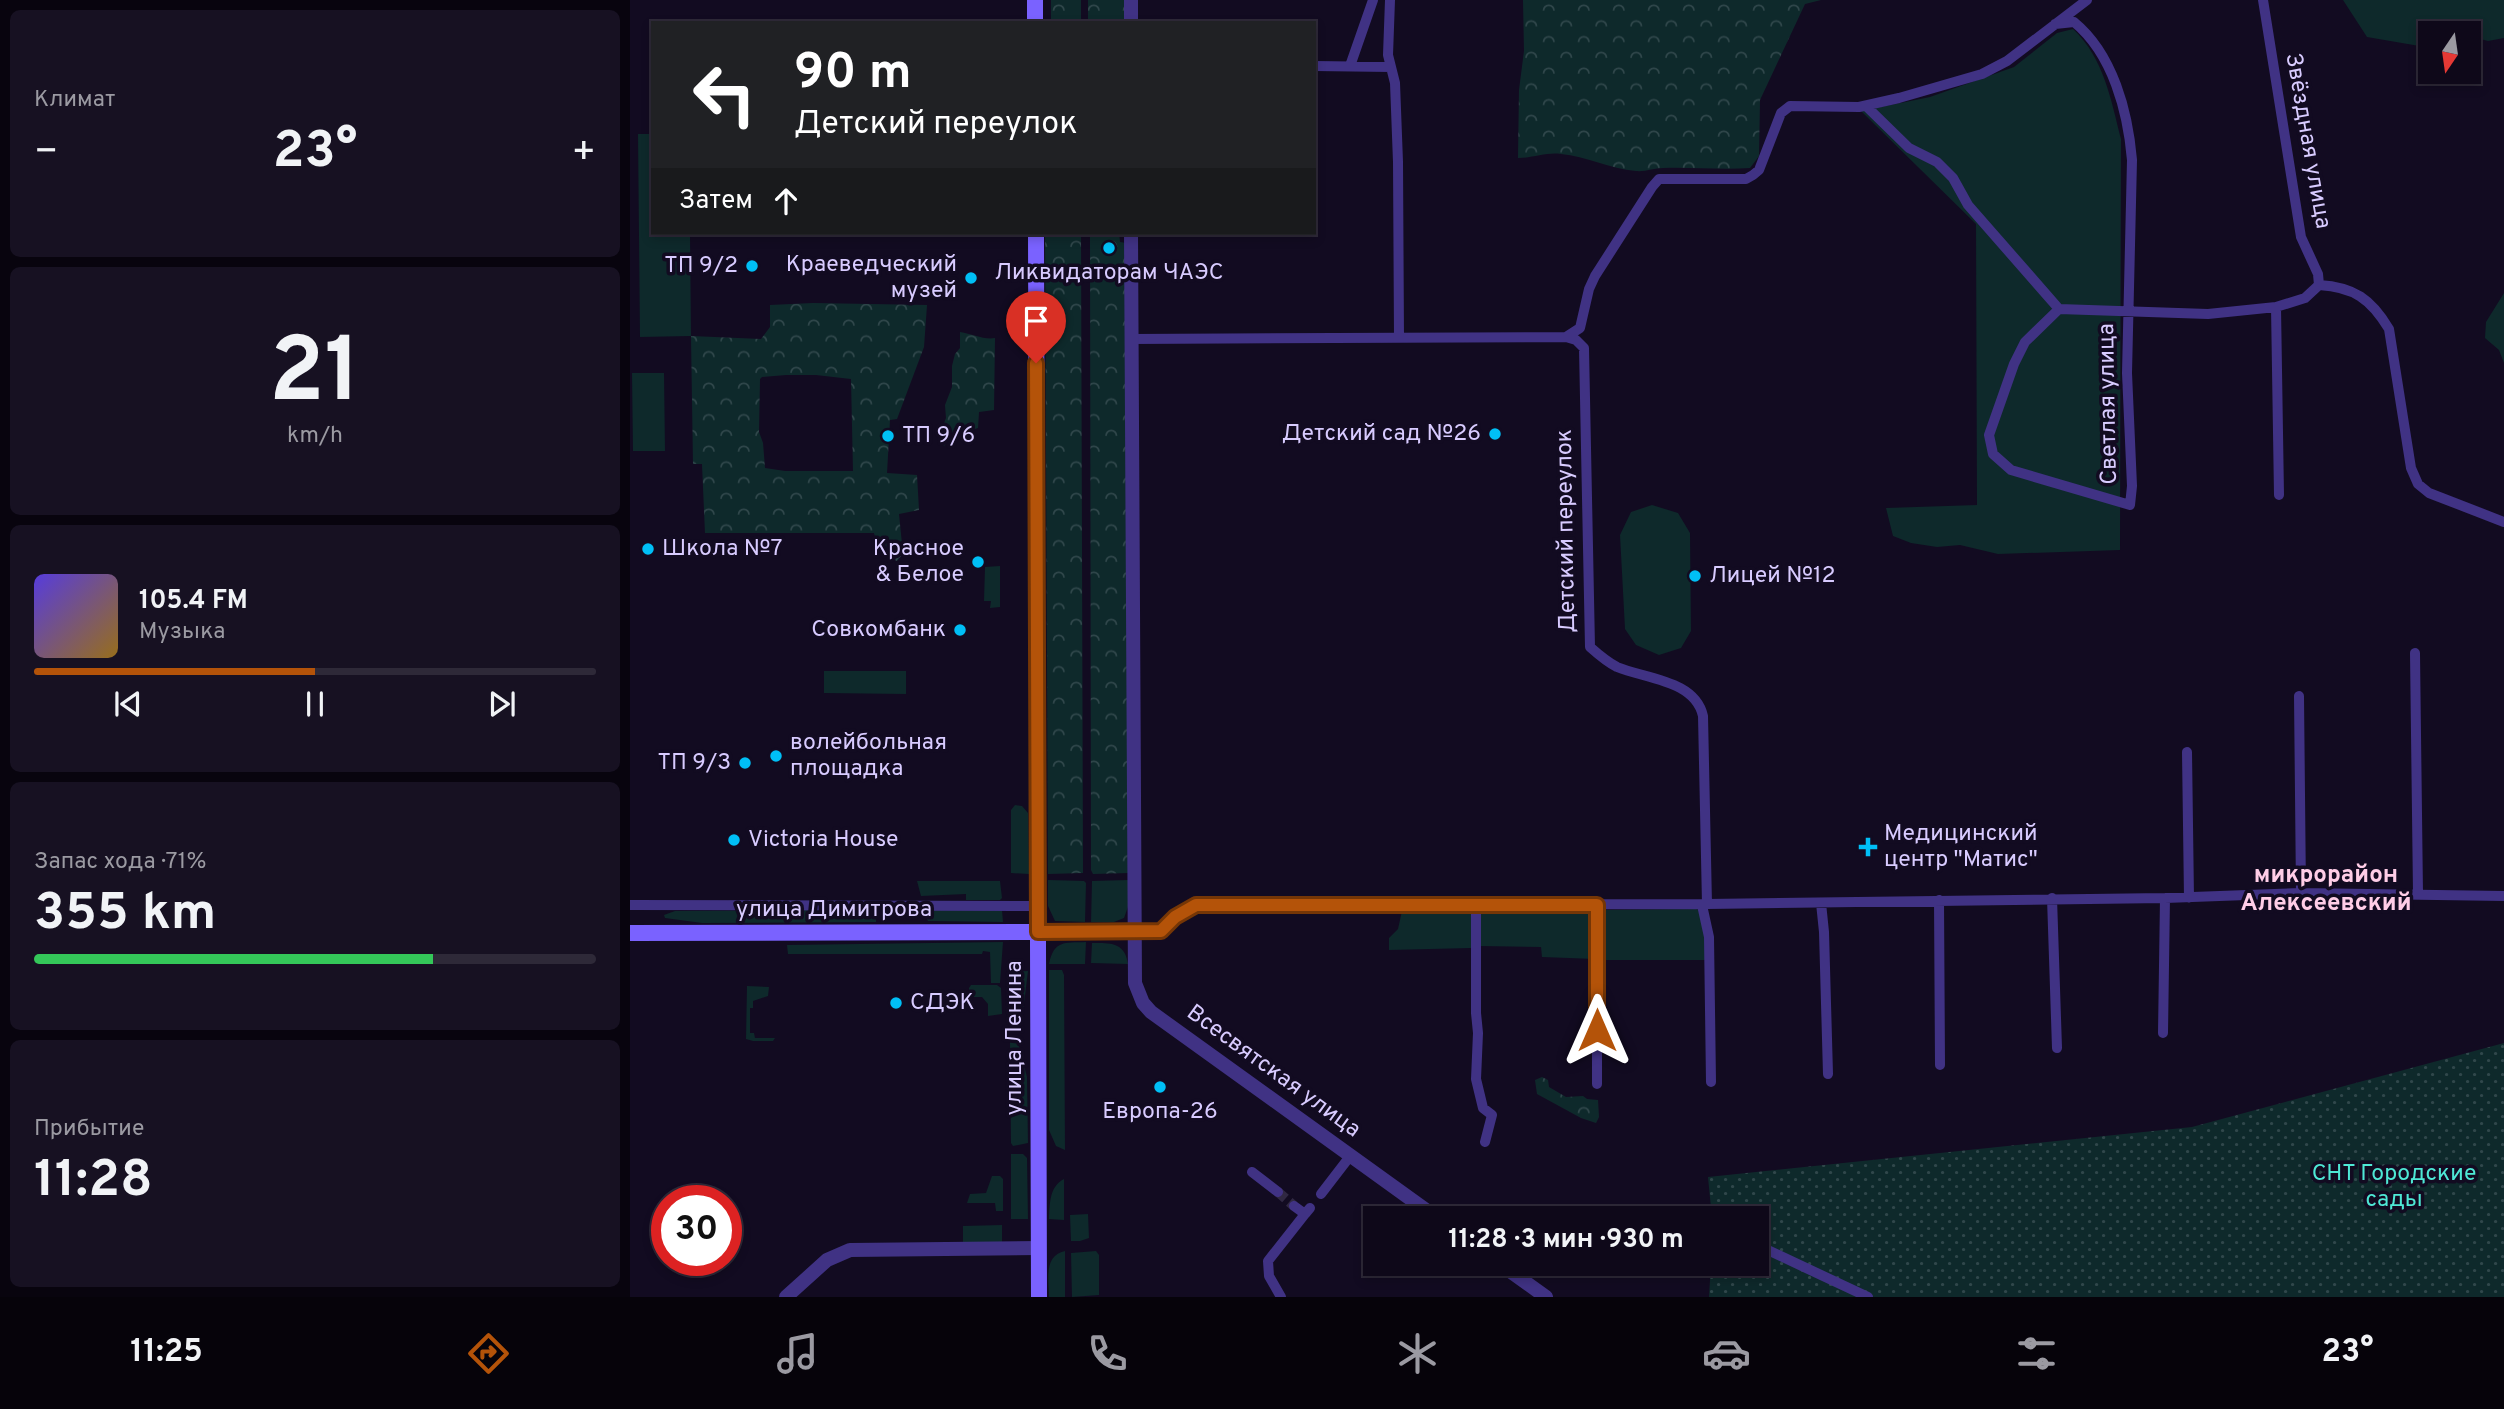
<!DOCTYPE html>
<html lang="ru">
<meta charset="utf-8">
<style>
body{margin:0;font-family:Overpass,sans-serif;background:#171122;color:#f1f3f6;height:100vh;display:flex;flex-direction:column;font-size:26px;white-space:nowrap}
*{box-sizing:border-box;margin:0}
p{font-size:23px;color:#9b9aa2}
.icon{flex:none;width:38px;height:38px;fill:none;stroke:currentColor;stroke-width:2;stroke-linecap:round;stroke-linejoin:round}
.map{position:relative;flex:1;overflow:hidden}
.drawer{display:flex;flex-direction:column;gap:10px;padding:10px;background:#08040e;width:630px}
.drawer>*{flex:none}
.top-card{position:absolute;left:21px;top:21px;width:665px;height:214px;border-radius:0px;box-shadow:0 4px 10px #0003,0 0 0 2px #2e2938;background:#202124;color:#fff;overflow:hidden}
.needle{width:46px;rotate:193deg}
.buttons{position:absolute;left:1788px;top:21px;display:grid;gap:14px}
.buttons a{display:grid;place-items:center;width:63px;height:63px;border-radius:0px;background:#0e0819;box-shadow:0 4px 10px #0003,0 0 0 2px #2e2938;font-size:35px}
.speed{position:absolute;left:21px;top:1185px;display:flex;gap:14px;font-size:35px;font-weight:700;text-align:center}
.speed>*{display:grid;place-content:center;width:91px;height:91px;border-radius:50%;background:#0e0819;box-shadow:0 4px 10px #0003,0 0 0 2px #2e2938;line-height:1}
.speed .limit{border:10px solid #d22;background:#fff;color:#111}
.pin{position:absolute;display:grid;place-items:center;width:60px;height:60px;color:#fff;margin:-72px -30px;border-radius:50% 50% 50% 0;rotate:-45deg;box-shadow:0 0 7px #0007}
.pin .icon{rotate:45deg}
.me{position:absolute;width:77px;margin:-38px;rotate:0deg;stroke-linejoin:round;filter:drop-shadow(0 0 5px #0008)}
.turn{display:flex;align-items:center;gap:24px;height:147px;padding:0 28px;font-size:32px}
.turn .icon{width:91px;height:91px;stroke-width:2.5}
.turn b{display:block;font-size:49px;line-height:60px}
.then{display:flex;align-items:center;height:66px;padding:0 28px;background:#0003;gap:14px;font-size:26px}
.big{font-size:52px;font-weight:700;line-height:1.1}
.drawer .tile{flex:1;display:flex;flex-direction:column;justify-content:center;gap:10px;min-width:0;padding:0 24px;border-radius:10px;background:#171122}
.drawer .dial{align-items:center;gap:0}
.dial b{font-size:91px;line-height:1}
.song{display:flex;align-items:center;gap:21px}
.cover{width:84px;height:84px;border-radius:10px;background:linear-gradient(135deg,hsl(250 70% 55%),hsl(40 70% 35%))}
.played{height:7px;border-radius:4px;background:linear-gradient(90deg,#b45309 50%,#2e2938 50%)}
.keys{display:flex;justify-content:space-around;direction:ltr}
.heat{display:flex;justify-content:space-between;align-items:center;font-size:38px;direction:ltr}
.charge{height:10px;border-radius:5px;background:linear-gradient(90deg,#34c759 71%,#2e2938 0)}
.trip{position:absolute;left:733px;top:1206px;width:406px;height:70px;border-radius:0px;background:#0e0819;box-shadow:0 4px 10px #0003,0 0 0 2px #2e2938;font-weight:700;line-height:70px;text-align:center}
.menu{display:flex;height:112px;justify-content:space-around;align-items:center;background:#06030a;color:#9b9aa2}
.menu .icon{width:49px;height:49px}
.menu .on{color:#b45309}
.menu b{font-size:32px;color:#f1f3f6}
main{display:flex;flex:1;min-height:0}
.map>svg:first-child{display:block}
</style>
<main>
<section class="drawer">
<div class="tile"><p>Климат</p>
<div class="heat"><a>−</a><b class="big">23°</b><a>+</a></div>
</div>
<div class="tile dial"><b>21</b><p>km/h</p></div>
<div class="tile">
<div class="song"><i class="cover"></i><div><b>105.4 FM</b><p>Музыка</p></div></div>
<div class="played"></div>
<div class="keys"><svg class="icon" aria-label="previous" viewBox="0 0 24 24"><path d="M18 5L8 12l10 7zM5 5v14"/></svg><svg class="icon" aria-label="pause" viewBox="0 0 24 24"><path d="M8 5v14M16 5v14"/></svg><svg class="icon" aria-label="next" viewBox="0 0 24 24"><path d="M6 5l10 7-10 7zM19 5v14"/></svg></div>
</div>
<div class="tile"><p>Запас хода · 71%</p><b class="big">355 km</b><div class="charge"></div></div>
<div class="tile"><p>Прибытие</p><b class="big">11:28</b></div>
</section>
<div class="map">
<svg width="1874" height="1297" viewBox="0 0 1874 1297">
<defs>
<pattern id="forest-crowns" width="20" height="18" patternUnits="userSpaceOnUse" patternTransform="scale(1.75)"><rect width="20" height="18" fill="#0e292b"/><path d="M2 6a3 3 0 1 1 6 0M12 15a3 3 0 1 1 6 0" fill="none" stroke="#30474b"/></pattern>
<pattern id="garden-dots" width="8" height="8" patternUnits="userSpaceOnUse" patternTransform="scale(1.75)"><rect width="8" height="8" fill="#0e292b"/><path d="M2 2h.1M6 6h.1" fill="none" stroke="#30474b" stroke-width="1.8" stroke-linecap="round"/></pattern>
</defs>
<rect width="100%" height="100%" fill="#120b21"/>
<path fill="#0e292b" d="M1713 0H1874V38L1858 41 1839 36V33H1801V48L1737 37Z
M1443 29C1474 58 1481 100 1491 139L1490 550 1368 554 1330 545 1307 547 1281 543 1263 536 1256 508 1347 505 1346 224 1231 111 1300 97 1384 67 1427 33Z
M8 134H23V233H60L61 336 10 337Z
M1874 293V363L1869 350 1855 338 1856 322Z
M2 373H34L35 451H3Z
M1022 505 1048 513 1060 533 1061 631 1051 648 1029 655 1006 645 995 629 990 535 1001 512Z
M370 566V607L360 608 361 601H354L355 567Z
M194 671H276V694L194 693Z
M385 805 392 806 398 813 399 874 381 873V810Z
M418 880 454 881 456 883 455 922 425 921 418 906Z
M499 880V904L494 918 484 922H461L462 881Z
M287 881H370L372 898 370 900H336V894L291 896Z
M837 909 842 913 841 948 759 950V938L768 929 772 911Z
M855 909 960 910 964 913 965 959 912 957 911 947 849 946V914Z
M1066 909 1071 911 1074 919 1076 960H970L969 910Z
M193 910 246 919V922L72 923 35 918 34 915 45 911Z
M300 910H372L373 922 298 921 295 916Z
M373 942 370 983H361L360 952 353 951 352 954H158L157 945Z
M456 942 455 964H419C424 940 434 943 456 942Z
M462 943C480 943 495 942 498 964L461 963Z
M419 970H432L434 975 435 1150 426 1146 419 1130Z
M398 971 392 1021 390 1024H380V974L381 972Z
M341 985H367L371 988 372 1014 358 1016V1004L352 997H339V988Z
M117 986 139 987 138 996 123 1001V1008H120V1033H124L125 1038H145L143 1041H123L116 1039Z
M380 1042H388L397 1077 398 1143 383 1146 381 1143Z
M381 1154H393L397 1158 398 1219H381Z
M362 1176H370L373 1179V1211H366L365 1203H337L340 1194 356 1193Z
M434 1179V1220L419 1219C420 1203 419 1187 434 1179Z
M458 1214 459 1238 450 1241H441L440 1215Z
M372 1225V1242H333V1226Z
M435 1251V1297H419C419 1280 413 1256 435 1251Z
M466 1251 469 1255V1295L442 1297 441 1253Z"/>
<path fill="url(#forest-crowns)" fill-rule="evenodd" d="M421 0H451V23H414V19H421Z
M458 0H496V23H458Z
M893 0H1191L1175 4 1130 100 1129 156 1120 168C1091 170 1062 167 1033 168 1024 168 1015 172 1006 171 980 169 956 156 931 154 916 152 903 158 888 158L889 90 894 51Z
M415 233H451L453 873 418 874Z
M460 233H489L490 242 496 243 498 873 463 874 461 870Z
M183 303 297 305 294 347 267 419 260 420 257 473 287 475 289 510 269 514 273 554 267 561 249 554 244 533H75L72 464H63L61 336 131 339 140 327V305ZM156 375H186L221 379 223 471H155L135 468 133 443 129 432 130 379 132 377Z
M330 332C342 334 354 340 365 338L364 410 349 412 348 428 322 436 314 446 310 434 316 418 315 405 322 387V366L325 354 330 348Z
M912 1077 918 1080 919 1087 936 1097 953 1096 957 1099 968 1100 969 1117 966 1123 951 1118 907 1094 905 1080Z"/>
<path fill="url(#garden-dots)" d="M1874 1043V1297H1079L1081 1264H1127V1218H1082L1078 1177 1562 1127Z"/>
<g fill="none" stroke-linecap="round" stroke-linejoin="round">
<path stroke="#302842" stroke-width="10" stroke-dasharray="10 5" stroke-linecap="butt" d="M648 1192 664 1206"/>
<path stroke="#403284" stroke-width="10" d="M760 0 758 55 765 83 768 162 769 337
M1633 0 1671 237 1688 274 1689 285
M1425 24 1444 22C1483 54 1498 112 1502 160L1497 373 1502 486 1500 505 1381 470 1363 454 1359 435 1384 364 1395 342 1429 309
M684 66 761 67
M720 66 743 0
M1236 106 1279 148 1307 162 1323 178 1338 205 1429 309 1578 314 1646 307 1675 298 1689 285C1724 287 1741 299 1759 329L1781 468 1788 484 1799 493 1874 522
M1646 307 1649 495
M936 337 950 328 959 289 965 276 1022 187 1029 179H1116L1123 175 1129 170 1151 113 1160 106 1229 107 1269 98 1352 74 1377 61 1457 0
M501 339 936 337 946 340 954 348 960 647C969 655 977 662 987 667 1016 679 1065 680 1073 716L1077 904 566 905 545 917 531 931 505 933
M1785 653 1788 894
M1669 696 1671 893
M1557 752 1559 898
M1422 898 1427 1048
M1309 900 1310 1065
M1191 903 1194 932 1198 1074
M1077 904 1535 898 1671 893 1874 896
M0 905 408 906
M846 905V1013L848 1033 846 1079 853 1108 862 1115 855 1142
M967 905V1084
M1072 905 1079 937 1081 1082
M1533 1033 1535 898
M622 1172 648 1192
M691 1194 721 1155
M664 1206 675 1214 680 1208
M1127 1245 1238 1297
M651 1297 639 1276 638 1261 675 1214"/>
<path stroke="#403284" stroke-width="14" d="M501 23V0
M501 233 505 983 513 1003 521 1012 807 1218
M408 932 505 933
M870 1264 916 1297
M156 1297 197 1260 220 1250 409 1248"/>
<path stroke="#7a62ff" stroke-width="16" d="M405 0V23
M406 233 409 1297
M0 933 408 932"/>
</g>
<g fill="none" stroke-linecap="round" stroke-linejoin="round">
<defs>
<path id="route" d="M406 363 408 932 531 931 545 917 566 905H967V1030"/>
</defs>
<use href="#route" stroke="#753606" stroke-width="18"/>
<use href="#route" stroke="#b45309" stroke-width="12"/>
</g>
<g fill="#00bff6" stroke="#120b21" stroke-width="2.5">
<circle cx="479" cy="248" r="7"/>
<circle cx="122" cy="266" r="7"/>
<circle cx="341" cy="278" r="7"/>
<circle cx="865" cy="434" r="7"/>
<circle cx="258" cy="436" r="7"/>
<circle cx="18" cy="549" r="7"/>
<circle cx="348" cy="562" r="7"/>
<circle cx="1065" cy="576" r="7"/>
<circle cx="330" cy="630" r="7"/>
<circle cx="146" cy="756" r="7"/>
<circle cx="115" cy="763" r="7"/>
<circle cx="104" cy="840" r="7"/>
<path d="M1234.5 836.5h7v7h7v7h-7v7h-7v-7h-7v-7h7z"/>
<circle cx="266" cy="1003" r="7"/>
<circle cx="530" cy="1087" r="7"/>
</g>
<g text-anchor="middle" dominant-baseline="central" stroke-width="7" stroke-linejoin="round" paint-order="stroke">
<g font-size="23" fill="#d8cbff" stroke="#120b21">
<text transform="translate(1677 141) rotate(80)">Звёздная улица</text>
<text transform="translate(1479 404) rotate(-91)">Светлая улица</text>
<text transform="translate(937 531) rotate(-91)">Детский переулок</text>
<text x="204" y="910">улица Димитрова</text>
<text transform="translate(385 1038) rotate(-90)">улица Ленина</text>
<text transform="translate(643 1072) rotate(36)">Всесвятская улица</text>
</g>
<g font-size="23" fill="#d8cbff" stroke="#120b21" text-anchor="start">
<text x="327" y="265" text-anchor="end">Краеведческий<tspan x="327" dy="26">музей</tspan></text>
<text x="108" y="266" text-anchor="end">ТП 9/2</text>
<text x="479" y="273" text-anchor="middle">Ликвидаторам ЧАЭС</text>
<text x="851" y="434" text-anchor="end">Детский сад №26</text>
<text x="272" y="436">ТП 9/6</text>
<text x="32" y="549">Школа №7</text>
<text x="334" y="549" text-anchor="end">Красное<tspan x="334" dy="26">&amp; Белое</tspan></text>
<text x="1079" y="576">Лицей №12</text>
<text x="316" y="630" text-anchor="end">Совкомбанк</text>
<text x="160" y="743">волейбольная<tspan x="160" dy="26">площадка</tspan></text>
<text x="101" y="763" text-anchor="end">ТП 9/3</text>
<text x="1254" y="834">Медицинский<tspan x="1254" dy="26">центр "Матис"</tspan></text>
<text x="118" y="840">Victoria House</text>
<text x="280" y="1003">СДЭК</text>
<text x="530" y="1112" text-anchor="middle">Европа-26</text>
</g>
<g font-size="23" fill="#4ee8d5" stroke="#120b21">
<text x="1764" y="1174">СНТ Городские<tspan x="1764" dy="26">сады</tspan></text>
</g>
<g font-size="24" font-weight="bold" fill="#ffcde7" stroke="#120b21">
<text x="1696" y="876">микрорайон<tspan x="1696" dy="28">Алексеевский</tspan></text>
</g>
</g>
</svg>
<div class="buttons">
<a><svg class="needle" viewBox="-14 -14 28 28"><path d="M0-13l5 13h-10z" fill="#e53935"/><path d="M0 13l5-13h-10z" fill="#9b9aa2"/></svg></a>
</div>
<div class="speed"><div class="limit">30</div></div>
<div class="pin" style="left:406px;top:363px;background:#d93025"><svg class="icon" aria-label="arrive" viewBox="0 0 24 24"><path d="M6 21V4h12l-3 4 3 4H6"/></svg></div>
<svg class="me" style="left:967px;top:1030px" viewBox="-20 -20 40 40"><path d="M0-17L14 15 0 8-14 15z" fill="#b45309" stroke="#fff" stroke-width="4"/></svg>
<div class="trip">11:28 · 3 мин · 930 m</div>
<div class="top-card">
<div class="turn"><svg class="icon" aria-label="left" viewBox="0 0 24 24"><path d="M17 20v-9H6M10 6l-5 5 5 5"/></svg><div><b>90 m</b>Детский переулок</div></div>
<div class="then">Затем<svg class="icon" aria-label="ahead" viewBox="0 0 24 24"><path d="M12 20V5M6 11l6-6 6 6"/></svg></div>
</div>
</div>
</main>
<nav class="menu">
<b>11:25</b>
<svg class="icon on" aria-label="directions" viewBox="0 0 24 24"><path d="M12 3l9 9-9 9-9-9zM9 14v-3h6M13 9l2 2-2 2"/></svg>
<svg class="icon" aria-label="music" viewBox="0 0 24 24"><path d="M9 18V5l10-2v13"/><circle cx="6" cy="18" r="3"/><circle cx="16" cy="16" r="3"/></svg>
<svg class="icon" aria-label="phone" viewBox="0 0 24 24"><path d="M5 4h4l2 5-3 2q2 4 5 5l2-3 5 2v4C11 20 4 13 5 4z"/></svg>
<svg class="icon" aria-label="climate" viewBox="0 0 24 24"><path d="M12 3v18M4 7l16 10M4 17L20 7"/></svg>
<svg class="icon" aria-label="car" viewBox="0 0 24 24"><path d="M5 17H2v-5l4-1 3-4h7l3 4 3 1v5h-3M9 17h6M6 11h13"/><circle cx="7" cy="17" r="2"/><circle cx="17" cy="17" r="2"/></svg>
<svg class="icon" aria-label="filters" viewBox="0 0 24 24"><path d="M4 7h16M4 17h16"/><circle cx="9" cy="7" r="2"/><circle cx="15" cy="17" r="2"/></svg>
<b>23°</b>
</nav>
